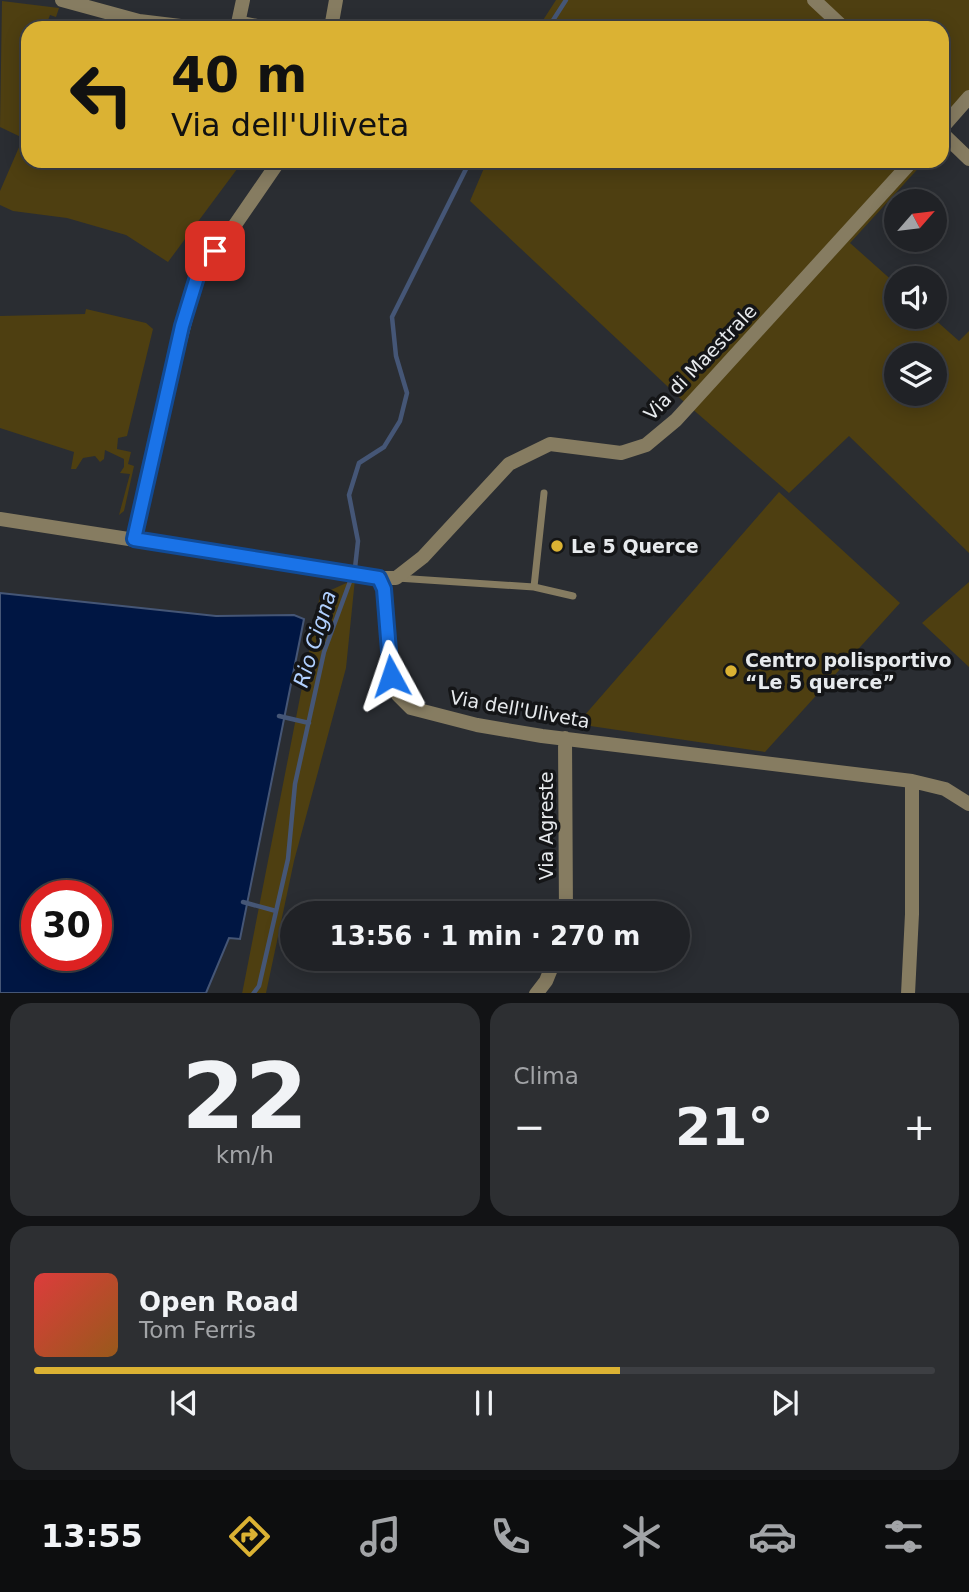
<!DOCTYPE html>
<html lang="it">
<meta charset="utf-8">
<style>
body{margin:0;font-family:"DejaVu Sans",sans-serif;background:#2d2f32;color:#f1f3f6;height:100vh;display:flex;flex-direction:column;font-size:26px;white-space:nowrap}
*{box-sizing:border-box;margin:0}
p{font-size:23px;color:#a2a4a7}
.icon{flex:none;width:38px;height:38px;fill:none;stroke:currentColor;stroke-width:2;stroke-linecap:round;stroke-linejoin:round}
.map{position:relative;height:993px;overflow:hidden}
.details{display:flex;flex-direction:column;gap:10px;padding:10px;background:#121315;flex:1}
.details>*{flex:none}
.banner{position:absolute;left:21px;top:21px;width:928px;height:147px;border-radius:21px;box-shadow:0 4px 18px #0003,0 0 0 2px #3d3f43;background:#dbb233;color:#111;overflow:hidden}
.needle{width:46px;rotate:62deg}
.buttons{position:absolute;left:884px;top:189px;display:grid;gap:14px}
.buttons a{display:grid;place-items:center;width:63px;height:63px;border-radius:50%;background:#202226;box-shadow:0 4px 18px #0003,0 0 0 2px #3d3f43;font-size:35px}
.speed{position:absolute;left:21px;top:880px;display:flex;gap:14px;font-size:35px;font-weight:700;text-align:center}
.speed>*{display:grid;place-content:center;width:91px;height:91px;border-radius:50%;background:#202226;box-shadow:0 4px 18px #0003,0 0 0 2px #3d3f43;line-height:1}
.speed .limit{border:10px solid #d22;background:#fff;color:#111}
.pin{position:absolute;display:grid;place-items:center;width:60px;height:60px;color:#fff;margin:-30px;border-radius:14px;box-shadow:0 4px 10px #0006}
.me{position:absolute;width:77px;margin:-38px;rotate:355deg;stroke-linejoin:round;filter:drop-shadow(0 0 5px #0008)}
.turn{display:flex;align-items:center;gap:24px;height:147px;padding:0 35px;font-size:32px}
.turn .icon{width:91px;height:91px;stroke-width:2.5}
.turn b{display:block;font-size:49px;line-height:60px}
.big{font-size:52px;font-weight:800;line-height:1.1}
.details .widget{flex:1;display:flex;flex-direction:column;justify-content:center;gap:10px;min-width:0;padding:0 24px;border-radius:21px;background:#2d2f32}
.details .dial{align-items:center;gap:0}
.dial b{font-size:91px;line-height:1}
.song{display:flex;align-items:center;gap:21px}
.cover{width:84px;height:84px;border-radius:10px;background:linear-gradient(135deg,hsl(0 70% 55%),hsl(30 70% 35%))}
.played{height:7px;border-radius:4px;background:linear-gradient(90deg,#dbb233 65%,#3d3f43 65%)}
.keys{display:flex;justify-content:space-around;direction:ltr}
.heat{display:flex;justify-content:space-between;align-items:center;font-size:38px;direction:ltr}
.details .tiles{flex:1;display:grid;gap:10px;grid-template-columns:1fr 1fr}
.widget:last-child{grid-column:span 2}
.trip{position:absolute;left:280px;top:901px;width:410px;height:70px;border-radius:35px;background:#202226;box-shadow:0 4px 18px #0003,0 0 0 2px #3d3f43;font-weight:800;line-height:70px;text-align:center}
.tabs{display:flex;height:112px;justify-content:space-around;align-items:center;background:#0d0e0f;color:#a2a4a7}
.tabs .icon{width:49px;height:49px}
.tabs .on{color:#dbb233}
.tabs b{font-size:32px;color:#f1f3f6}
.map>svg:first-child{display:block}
</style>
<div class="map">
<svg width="969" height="994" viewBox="0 0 969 994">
<rect width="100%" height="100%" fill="#2a2d32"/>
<path fill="#4e3f11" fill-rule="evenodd" d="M556 0H969V90L942 120V28H538Z
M2 1 59 8 56 17 50 15 45 28H28V161H243L168 262 126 235 67 218 13 211 0 205V191L23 138 0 127Z
M487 161H925L850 243 896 284V317H932L959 341 969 331V553L849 436 789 493 682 400 470 201ZM896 355H934V394H896Z
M86 309 146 323 153 329 127 436 118 438 117 449 131 452 128 464 134 466 124 511 119 515 130 474 120 473 124 467V459L105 450 104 459 100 462 95 456 83 458 76 469H71L74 452 0 428V316L85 314Z
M779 492 900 603 765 752 577 724Z
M355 579 346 668 294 861 266 993 242 994 320 595Z
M969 582V667L922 623Z"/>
<path fill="#001643" stroke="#455676" stroke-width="2" fill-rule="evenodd" d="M0 593 216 616 294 615 304 619 240 939 229 938 206 993H0ZM37 896H96V956H37Z"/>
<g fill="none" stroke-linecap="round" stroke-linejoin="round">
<path stroke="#455676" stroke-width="4.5" d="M548 28 566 0
M279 716 309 723
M243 902 276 911
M253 994 259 986 288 859 295 784 324 652 355 568 358 541 349 495 359 463 384 447 400 421 407 393 396 356 392 317 470 161"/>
<path stroke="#867c61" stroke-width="7" d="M239 19 285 28
M397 578 534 587 544 493
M534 587 573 596"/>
<path stroke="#867c61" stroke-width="14" d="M62 0 139 21 197 28
M814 0 844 28
M237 28 243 0
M331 28 336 0
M942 128 969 97
M942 133 969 159
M0 519 379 578 384 589 391 676 398 695 411 708 477 725 542 736 912 781 945 789 969 804
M134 539 162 411 195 283 279 161
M379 578H396L423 557 509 464 550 444 621 453 646 445 676 420 912 161
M565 738 566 914
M536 994 546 981 555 959
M908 994 912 914V781"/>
</g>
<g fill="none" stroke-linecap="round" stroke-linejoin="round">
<defs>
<path id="route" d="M215 251 197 277 182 326 134 539 379 578 384 589 391 676"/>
</defs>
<use href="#route" stroke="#114b97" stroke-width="18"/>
<use href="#route" stroke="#1a73e8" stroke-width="12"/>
</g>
<g fill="#dbb233" stroke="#141517" stroke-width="2.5">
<circle cx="557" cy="546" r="7"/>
<circle cx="731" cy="671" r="7"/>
</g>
<g text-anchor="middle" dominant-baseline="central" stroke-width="7" stroke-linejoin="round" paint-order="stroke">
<g font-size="19" fill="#e7eaed" stroke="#141517">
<text transform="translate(700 362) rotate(-46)">Via di Maestrale</text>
<text transform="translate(520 709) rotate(10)">Via dell'Uliveta</text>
<text transform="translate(546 826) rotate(-90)">Via Agreste</text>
</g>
<g font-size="19" font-weight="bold" fill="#e7eaed" stroke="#141517" text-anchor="start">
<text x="571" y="546">Le 5 Querce</text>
<text x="745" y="660">Centro polisportivo<tspan x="745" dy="22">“Le 5 querce”</tspan></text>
</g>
<g font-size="21" font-style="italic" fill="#b1d0ff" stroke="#141517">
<text transform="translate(315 639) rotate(-73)">Rio Cigna</text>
</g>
</g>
</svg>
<div class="buttons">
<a><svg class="needle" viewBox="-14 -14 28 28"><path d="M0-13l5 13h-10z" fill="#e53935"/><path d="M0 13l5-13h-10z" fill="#a2a4a7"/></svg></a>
<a><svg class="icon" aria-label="sound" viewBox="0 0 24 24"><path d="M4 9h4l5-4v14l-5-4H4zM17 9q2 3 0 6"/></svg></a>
<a><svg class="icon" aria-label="layers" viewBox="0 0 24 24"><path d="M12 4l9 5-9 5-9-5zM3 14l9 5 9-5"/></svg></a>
</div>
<div class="speed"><div class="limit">30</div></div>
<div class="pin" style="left:215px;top:251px;background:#d93025"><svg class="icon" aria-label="arrive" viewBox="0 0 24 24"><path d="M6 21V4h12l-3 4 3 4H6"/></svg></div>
<svg class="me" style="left:391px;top:676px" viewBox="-20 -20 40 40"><path d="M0-17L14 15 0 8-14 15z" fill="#1a73e8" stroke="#fff" stroke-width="4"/></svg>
<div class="trip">13:56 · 1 min · 270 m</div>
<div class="banner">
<div class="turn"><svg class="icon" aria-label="left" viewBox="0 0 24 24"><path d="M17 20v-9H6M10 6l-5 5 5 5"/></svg><div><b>40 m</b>Via dell'Uliveta</div></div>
</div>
</div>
<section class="details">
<div class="tiles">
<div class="widget dial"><b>22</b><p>km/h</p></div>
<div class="widget"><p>Clima</p>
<div class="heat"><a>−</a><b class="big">21°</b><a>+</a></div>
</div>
<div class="widget">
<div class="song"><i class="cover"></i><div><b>Open Road</b><p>Tom Ferris</p></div></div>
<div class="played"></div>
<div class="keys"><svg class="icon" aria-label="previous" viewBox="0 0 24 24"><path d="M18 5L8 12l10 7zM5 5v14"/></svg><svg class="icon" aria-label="pause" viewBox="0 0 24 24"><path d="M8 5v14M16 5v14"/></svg><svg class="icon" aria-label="next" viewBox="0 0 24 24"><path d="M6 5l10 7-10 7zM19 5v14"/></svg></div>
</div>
</div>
</section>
<nav class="tabs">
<b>13:55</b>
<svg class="icon on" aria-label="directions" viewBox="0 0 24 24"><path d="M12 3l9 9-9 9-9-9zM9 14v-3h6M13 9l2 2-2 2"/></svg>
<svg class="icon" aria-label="music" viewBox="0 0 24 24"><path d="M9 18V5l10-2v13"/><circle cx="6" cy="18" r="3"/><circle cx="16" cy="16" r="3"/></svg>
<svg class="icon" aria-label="phone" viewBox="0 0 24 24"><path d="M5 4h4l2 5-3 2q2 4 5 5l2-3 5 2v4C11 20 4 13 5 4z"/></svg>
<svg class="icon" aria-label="climate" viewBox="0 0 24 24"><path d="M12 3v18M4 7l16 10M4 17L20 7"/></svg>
<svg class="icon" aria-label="car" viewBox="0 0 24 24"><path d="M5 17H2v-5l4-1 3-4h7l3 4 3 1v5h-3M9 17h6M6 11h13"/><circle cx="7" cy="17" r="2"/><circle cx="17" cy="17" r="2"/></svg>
<svg class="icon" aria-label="filters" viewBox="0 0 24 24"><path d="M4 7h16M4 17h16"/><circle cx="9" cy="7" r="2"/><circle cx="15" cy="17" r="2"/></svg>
</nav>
